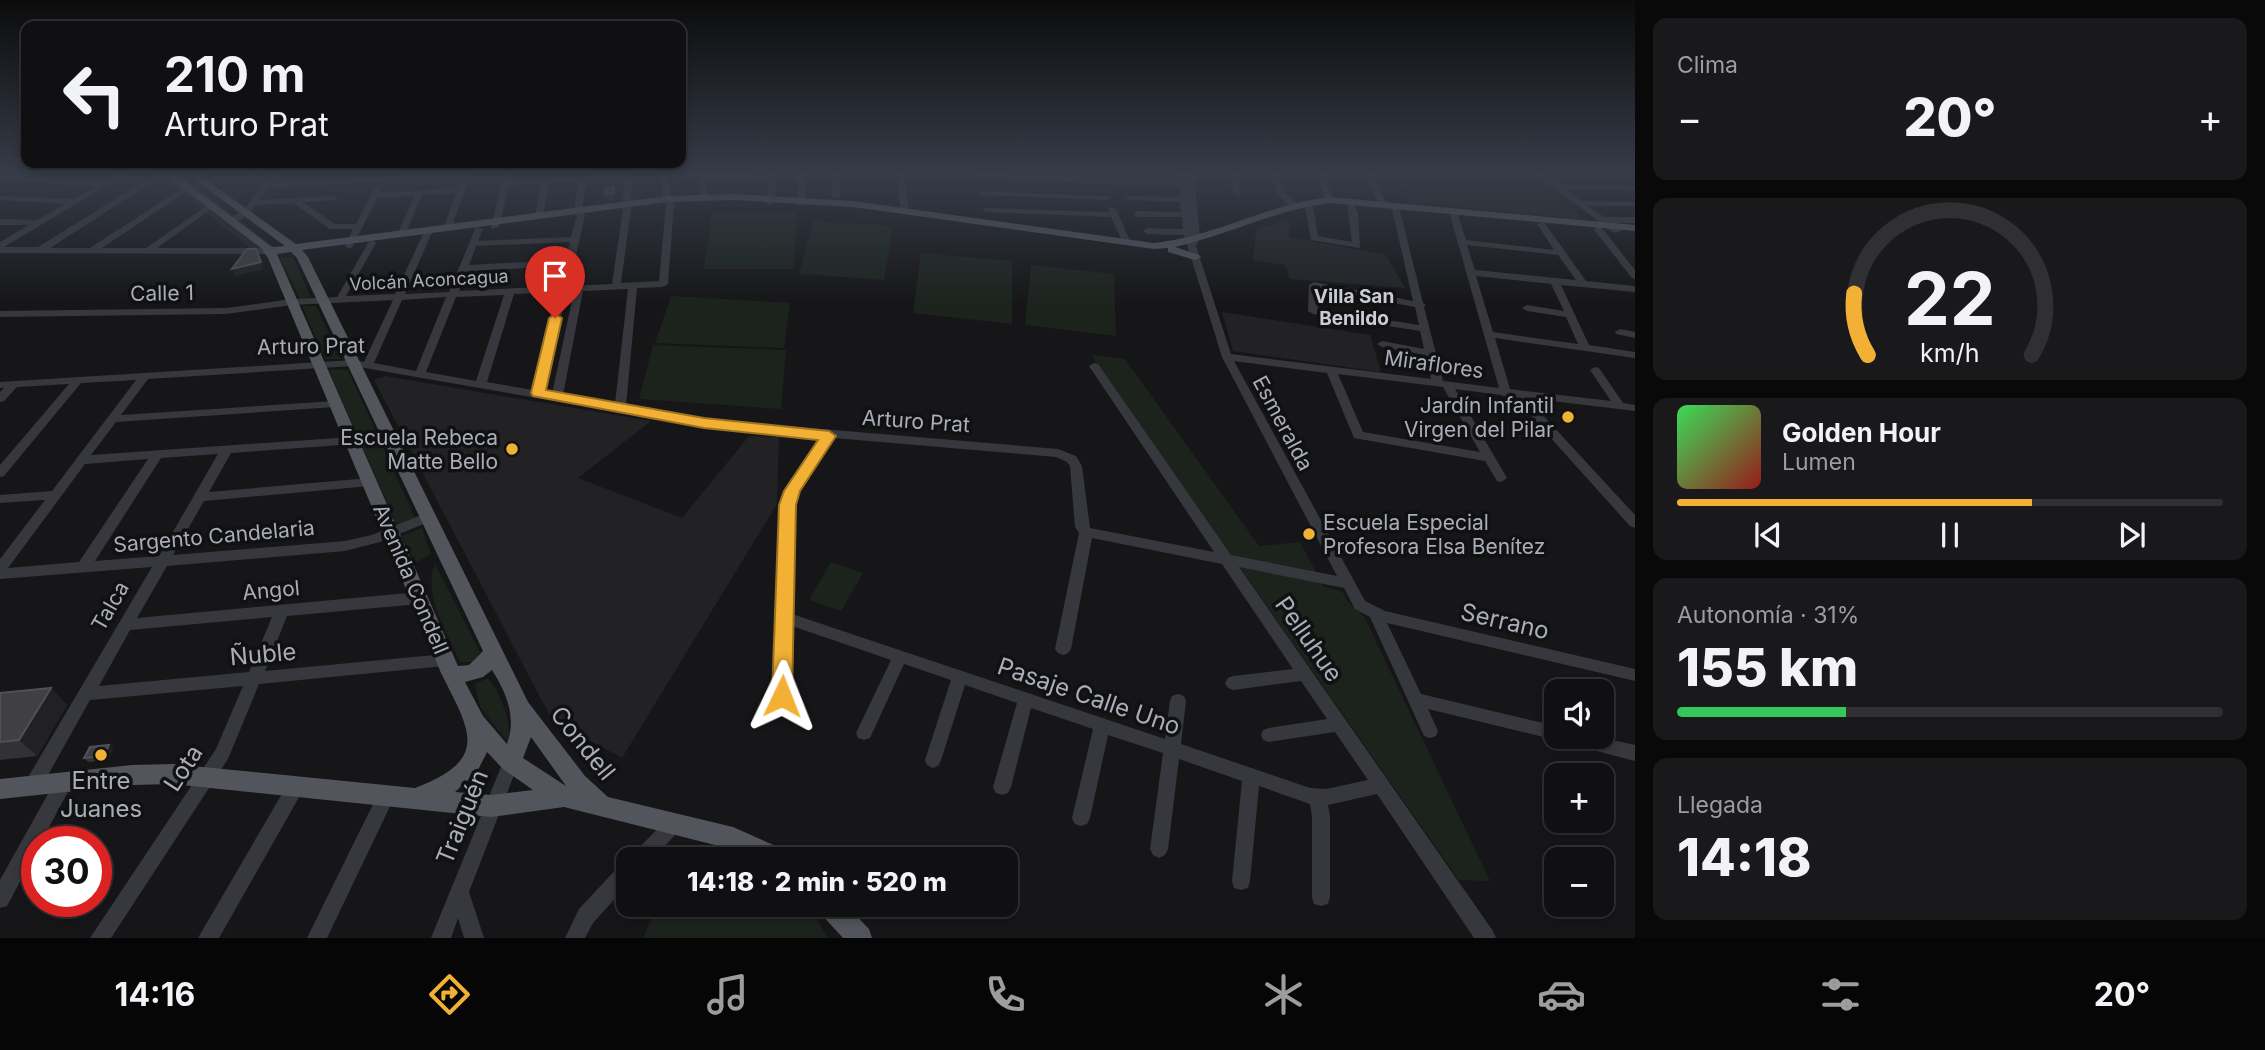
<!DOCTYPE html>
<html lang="es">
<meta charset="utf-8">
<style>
body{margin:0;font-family:Inter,sans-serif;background:#19191b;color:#f1f3f6;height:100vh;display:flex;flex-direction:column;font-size:26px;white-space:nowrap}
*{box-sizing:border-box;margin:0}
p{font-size:23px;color:#9c9d9f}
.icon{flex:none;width:38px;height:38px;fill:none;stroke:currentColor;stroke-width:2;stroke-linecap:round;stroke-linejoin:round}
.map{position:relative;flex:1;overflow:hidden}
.sheet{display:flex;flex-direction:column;gap:18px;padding:18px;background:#09090a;width:630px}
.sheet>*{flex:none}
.hud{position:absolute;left:21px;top:21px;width:665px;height:147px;border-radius:14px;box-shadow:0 4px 10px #0003,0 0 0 2px #303032;background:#101012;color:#f1f3f6;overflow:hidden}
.controls{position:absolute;left:1544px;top:679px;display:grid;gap:14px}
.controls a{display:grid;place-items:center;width:70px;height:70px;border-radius:14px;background:#101012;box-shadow:0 4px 10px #0003,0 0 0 2px #303032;font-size:35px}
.speed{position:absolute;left:21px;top:826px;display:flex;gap:14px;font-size:35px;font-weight:700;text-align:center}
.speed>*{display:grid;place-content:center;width:91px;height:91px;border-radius:50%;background:#101012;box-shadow:0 4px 10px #0003,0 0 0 2px #303032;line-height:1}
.speed .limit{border:10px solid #d22;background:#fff;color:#111}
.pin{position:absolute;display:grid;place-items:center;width:60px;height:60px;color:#fff;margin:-72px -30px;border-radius:50% 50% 50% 0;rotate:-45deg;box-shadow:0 0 7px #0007}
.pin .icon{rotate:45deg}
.me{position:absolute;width:77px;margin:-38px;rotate:2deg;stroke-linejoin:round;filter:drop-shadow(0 0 5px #0008)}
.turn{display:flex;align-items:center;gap:24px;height:147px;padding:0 28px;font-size:32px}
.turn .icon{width:91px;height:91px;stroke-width:2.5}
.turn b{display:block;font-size:49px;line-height:60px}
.big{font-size:52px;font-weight:800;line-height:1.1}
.sheet .tile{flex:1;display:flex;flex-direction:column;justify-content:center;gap:10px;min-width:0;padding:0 24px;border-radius:14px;background:#19191b}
.sheet .dial{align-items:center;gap:0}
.dial svg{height:182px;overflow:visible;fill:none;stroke:#303032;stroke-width:7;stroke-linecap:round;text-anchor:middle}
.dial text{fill:#f1f3f6;stroke:none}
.song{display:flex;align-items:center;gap:21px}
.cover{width:84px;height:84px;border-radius:10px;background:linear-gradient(135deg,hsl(130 70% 55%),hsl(0 70% 35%))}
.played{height:7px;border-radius:4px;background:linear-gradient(90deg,#f2b134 65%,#303032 65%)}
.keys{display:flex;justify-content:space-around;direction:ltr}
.heat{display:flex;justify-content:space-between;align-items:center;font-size:38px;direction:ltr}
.charge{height:10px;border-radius:5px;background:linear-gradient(90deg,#34c759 31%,#303032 0)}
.trip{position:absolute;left:616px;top:847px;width:402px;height:70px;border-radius:14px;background:#101012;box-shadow:0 4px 10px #0003,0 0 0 2px #303032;font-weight:800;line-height:70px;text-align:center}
.dock{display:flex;height:112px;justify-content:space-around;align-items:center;background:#060607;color:#9c9d9f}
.dock .icon{width:49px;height:49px}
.dock .current{color:#f2b134}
.dock b{font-size:32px;color:#f1f3f6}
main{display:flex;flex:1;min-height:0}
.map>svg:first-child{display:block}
</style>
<main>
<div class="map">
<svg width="1635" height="938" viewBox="0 0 1635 938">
<rect width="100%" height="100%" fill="#161618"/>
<path fill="#222225" d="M158 174H182L275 248 251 249Z
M1289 219V237L1386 255 1405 288 1290 279 1285 265 1253 260 1256 230Z
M1222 312 1370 335 1381 372 1233 351Z
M385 376 651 421 578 478 682 518 749 436 779 437 777 504 622 758 552 720 374 380Z"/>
<path fill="#1c231d" d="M1394 174H1521L1586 220 1409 202Z
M797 212 794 269H704L712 213Z
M813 221 893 226 884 280 799 274Z
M921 253 1012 261V324L913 313Z
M293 257 311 298 300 299 280 258Z
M1031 265 1114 274 1116 336 1025 325Z
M671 296 790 303 784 348 655 343Z
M302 306H316L341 359H325Z
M653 345 786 350 781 409 639 399Z
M1091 355 1125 359 1259 546 1300 542 1324 587 1342 591 1348 602 1364 616 1490 881 1459 880Z
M328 369 348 370 415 518 397 525Z
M422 528 431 554 415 563 402 536Z
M831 562 863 573 841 611 809 600Z
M435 564 480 652 472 662H460C448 634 422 595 435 564Z
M488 678C503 697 510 720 510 745L480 707 475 684Z
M658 905H808L828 938H643Z"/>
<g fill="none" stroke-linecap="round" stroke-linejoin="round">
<path fill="#37383d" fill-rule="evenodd" d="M117 174H126L4 247H38L156 174H165L50 248H90L187 185 191 187 190 189 102 248H146L211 203H214V207L157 248H270L274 251 270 254 0 253V242L29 225H0V219L37 220 65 204 0 200V196L73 199 96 186 0 180V176L103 182Z
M194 174H205L178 182 174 180Z
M270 174H278L271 183 436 174H471L467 176 268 188 259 200 333 196 337 198 336 200 303 202 335 224H356L375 187H381L380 193 458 188 460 182 467 184 451 229 444 227 456 193 422 195 406 233 402 236 398 233 414 196 377 198 353 246 349 249 345 246 353 229H330L293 203 256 205C249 215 239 223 227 223V219L243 211Z
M504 174H512L510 180 632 174 631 209 621 283 659 281 666 204 663 199 661 174H669L671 199 674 204 668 284 663 287 637 288 626 406 704 419 1058 449 1076 456 1082 466 1090 528 1214 552 1089 366 1094 363 1098 364 1231 555 1337 576 1222 357 1184 235 1147 234 1143 231 1147 228 1183 229 1182 217H1137L1133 214 1137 211 1181 212 1180 202 1129 200 1125 198 1129 196 1180 197 1179 187 976 178 972 176 976 174 1178 182 1177 174H1185L1189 211 1186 174H1194L1200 237 1196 246 1231 354 1431 379 1426 355 1382 347 1377 344 1382 341 1424 349 1420 331 1313 314 1308 311 1309 285 1314 282 1413 301 1392 209 1399 207 1423 303 1426 305 1424 307 1443 381 1499 388 1450 215 1454 212 1458 215 1466 240 1554 250 1537 224 1544 222 1586 281 1635 286V292L1561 285 1589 345 1635 352V358L1495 338 1510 389 1611 401 1590 370 1595 367 1599 368 1623 403 1635 405V411L1527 398 1635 515V528L1630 526 1513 396 1506 397 1501 395 1455 389 1507 478 1501 482 1497 481 1485 461 1354 438 1327 373 1234 361 1365 601 1385 611 1635 669V681L1387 623 1421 694 1556 726V737H1599L1635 745V761L1570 744 1564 742 1562 738 1556 740 1428 709 1438 731 1436 736 1430 738 1424 736 1370 617 1355 609 1344 588 1239 567 1493 931 1496 938H1474L1377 794 1328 805 1330 817V897L1328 904 1321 906 1314 904 1312 897V817L1310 804 1259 786 1250 881 1248 888 1241 890 1234 888 1232 881 1242 781 1179 759 1168 849 1165 855 1159 858 1153 855 1150 849 1163 753 1108 735 1090 818 1087 824 1081 826 1075 824 1072 818 1093 729 1031 708 1011 787 1008 793 1002 795 996 793 993 787 1017 703 965 685 941 760 939 765 933 768 927 765 925 760 951 680 904 664 870 738 864 740 858 738 856 733 891 660 792 626 790 696 788 701 782 703 776 701 774 696 783 497 823 437 704 427 353 366 148 379 121 415 335 401 341 404 335 407 116 422 91 455 352 437 356 438 358 441 356 444 231 453 209 492 370 478 376 482 370 486 204 501 173 555 345 541 372 535 426 513 431 515 433 518 431 521 380 542 345 551 167 566 137 618 419 592 424 594 426 598 424 602 419 604 287 616 265 671 445 654 450 656 453 660 450 664 445 666 259 684 228 759 111 938H90L216 749 243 686 90 700 39 791 33 793 27 791 24 785 27 779 152 567 0 579V559L45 500 0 503V495L52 491 136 380 81 383 4 476 0 477V465L69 384 17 387 4 401 0 402V392L4 388H0V382L353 360 364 362 393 300 292 305 226 314 0 317V311L226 308 292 299 337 297 368 243 372 240 376 243 346 296 395 294 425 230 429 227 433 230 405 294 449 292 476 227 483 229 478 241 571 237 577 215 574 211 578 181 549 183 543 216 539 219 535 216 541 183 509 185 499 227 492 229 491 227ZM624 179 623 209 612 284 569 286 585 215 582 211 586 181ZM570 242 565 260 469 265 476 246ZM1467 245 1558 255 1576 280 1475 270ZM564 266 559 286 459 291 467 271ZM1476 276 1551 284 1564 311 1527 305 1522 308 1527 311 1566 317 1578 344 1493 332ZM628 289 615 404 563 395 583 291ZM1319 289 1415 307 1419 325 1318 309ZM567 291H574L552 394 544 392ZM558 292 533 390 487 382 514 294ZM504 295 476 381 426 372 456 297ZM446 297 416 371 374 363 402 300ZM1338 374 1443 387 1480 452 1363 432ZM834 438 1056 457 1067 462 1070 466 1075 527 1079 533 1055 649 1058 653 1063 655 1068 653 1071 649 1092 538 1222 564 1293 669 1233 676 1228 678 1225 683 1228 688 1233 690 1301 681 1327 719 1269 728 1263 730 1261 735 1263 740 1269 742 1335 732 1368 780 1326 789 1310 788 1181 744 1186 701 1184 696 1178 694 1172 696 1170 701 1165 739 792 614 795 497ZM218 454 159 556 95 561 161 458ZM148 459 79 562 8 568 85 464ZM272 617 249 672 99 686 130 630Z
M697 174 769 176V174H777L774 203 770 205 766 203 768 180H706L708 198 701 200Z
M798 174H806L805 204 801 206 797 204Z
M832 174H840V197L836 199 832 197Z
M897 174H905L909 211 905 213 901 211Z
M1230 174H1238L1240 196 1233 194Z
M1271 174H1279L1285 192 1296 203V207H1290L1277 193Z
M1316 174H1324L1333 200 1332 202 1325 200Z
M1364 174H1372L1386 203 1385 205 1378 203Z
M1536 174H1544L1559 185 1635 186V190L1566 189 1581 201 1635 202V206H1588L1604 217H1635V223H1611L1621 231 1614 233Z
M978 191 1108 196 1112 198 1108 200 981 195 977 193Z
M1347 203H1353L1358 213 1360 248 1311 240 1305 207 1309 205 1313 207 1318 236 1352 242Z
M1109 207 1116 209 1131 243 1130 245 1123 243 1111 217 986 212 982 210 986 208 1109 212Z
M1598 226 1601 227 1635 270V279L1632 278 1595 231 1594 229Z
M1620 329 1635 332V338L1616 334 1615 332Z
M511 754 517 757 519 762 469 892 484 938H464L458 918 451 938H431L503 762 505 757Z
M64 774 70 776 73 782 70 788 41 842H37V850L7 906 0 908V880L58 776Z
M296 778 302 780 305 786 302 792 219 938H198L290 780Z
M386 788 392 790 395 796 327 938H307L380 790Z
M673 816 679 819 682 825 679 831 652 859H631L634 853 667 819Z
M628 862V884L593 923 585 938H565L579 909 621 864Z"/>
<path fill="#53555c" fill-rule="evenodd" d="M164 174H175L272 247 285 246 187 174H198L296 244 667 196 734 194 853 201 1154 243C1215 237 1268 204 1329 197L1635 225V231L1329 203C1275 210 1228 235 1175 247L1199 255 1201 257 1195 260 1168 252V248L1154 249 853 207 734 200 667 202 302 250 308 257 528 702 585 776 608 797 733 827 787 851 791 859H753L731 849 564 807 491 817 172 784 132 785 0 799V779L132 765 172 764 415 788C491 759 470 731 441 673L268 258 261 248ZM291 252 297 258 483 651 469 665 458 666 277 254ZM492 670C506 692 517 717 507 744L483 716 465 682 483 677ZM531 737 566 786 523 758ZM487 752 503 769 533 790 491 795 455 792 477 772Z
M818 905H846L869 929 872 938H843L821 914Z"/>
</g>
<path fill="#323236" d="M51 688 67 705 37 756 0 760V693Z
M109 745 113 749 108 760 88 762 84 758Z"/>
<path fill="#212124" d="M614 187 615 200 606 201 605 194Z
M256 249 264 269 236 276 232 269Z
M51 688 67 705 37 756 19 740Z
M109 745 113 749 108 760 103 756Z"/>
<path fill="#3f3f44" stroke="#4f5156" stroke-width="2" d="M614 187V193L605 194V188Z
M247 249H256L261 262 232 269Z
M51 688 19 740 0 742V693Z
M109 745 103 756 84 758 90 747Z"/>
<linearGradient id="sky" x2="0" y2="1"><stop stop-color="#0c0c0d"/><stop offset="0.57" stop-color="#363c48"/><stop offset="1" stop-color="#363c48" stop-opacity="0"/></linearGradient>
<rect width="1635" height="305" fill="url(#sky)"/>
<path fill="#f2b134" stroke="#9d7322" stroke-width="2" d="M555 314 562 318 546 390 704 418 829 431 836 436 800 491 796 505 792 696 789 702 782 704 774 702 772 696 779 505 784 491 818 440 704 428 533 396 531 393 549 318Z"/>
<g fill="#f2b134" stroke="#111113" stroke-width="2.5">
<circle cx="1568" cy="417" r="7"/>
<circle cx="512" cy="449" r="7"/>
<circle cx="1309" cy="534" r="7"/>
<circle cx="101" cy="755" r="7"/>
</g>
<g text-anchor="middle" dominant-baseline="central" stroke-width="7" stroke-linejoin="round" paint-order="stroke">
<g font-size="18" fill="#a8adb8" stroke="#111113">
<text transform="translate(429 280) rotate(-3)">Volcán Aconcagua</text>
</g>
<g font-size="19" font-weight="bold" fill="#c9ccd4" stroke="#111113">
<text x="1354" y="296">Villa San<tspan x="1354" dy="22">Benildo</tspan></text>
</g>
<g font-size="21" fill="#a8adb8" stroke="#111113">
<text transform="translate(162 293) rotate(-1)">Calle 1</text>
<text transform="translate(311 346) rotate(-1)">Arturo Prat</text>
<text transform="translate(1434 364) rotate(8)">Miraflores</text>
<text transform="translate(916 421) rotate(4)">Arturo Prat</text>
<text transform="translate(1283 423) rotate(62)">Esmeralda</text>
<text transform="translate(214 536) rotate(-5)">Sargento Candelaria</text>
<text transform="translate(411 579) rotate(67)">Avenida Condell</text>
<text transform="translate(271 590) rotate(-5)">Angol</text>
<text transform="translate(110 606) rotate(-60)">Talca</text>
</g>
<g font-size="21" fill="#a8adb8" stroke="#111113" text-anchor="end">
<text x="1554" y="405">Jardín Infantil<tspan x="1554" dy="24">Virgen del Pilar</tspan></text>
<text x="498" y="437">Escuela Rebeca<tspan x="498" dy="24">Matte Bello</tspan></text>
<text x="1323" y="522" text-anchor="start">Escuela Especial<tspan x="1323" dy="24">Profesora Elsa Benítez</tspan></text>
</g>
<g font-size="24" fill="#a8adb8" stroke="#111113">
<text transform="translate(1505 621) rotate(13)">Serrano</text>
<text transform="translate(1309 639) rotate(55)">Pelluhue</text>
<text transform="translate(263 654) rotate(-5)">Ñuble</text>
<text transform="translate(1089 696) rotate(19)">Pasaje Calle Uno</text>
<text transform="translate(583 743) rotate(51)">Condell</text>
<text transform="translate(183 768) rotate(-57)">Lota</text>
<text transform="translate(462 817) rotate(-68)">Traiguén</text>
</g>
<g font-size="24" fill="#a8adb8" stroke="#111113">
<text x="101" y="780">Entre<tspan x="101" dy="28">Juanes</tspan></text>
</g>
</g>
</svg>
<div class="controls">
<a><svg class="icon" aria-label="sound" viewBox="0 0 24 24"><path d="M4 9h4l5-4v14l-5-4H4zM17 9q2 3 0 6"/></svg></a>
<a>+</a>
<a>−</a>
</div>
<div class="speed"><div class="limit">30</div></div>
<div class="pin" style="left:555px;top:318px;background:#d93025"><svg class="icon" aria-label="arrive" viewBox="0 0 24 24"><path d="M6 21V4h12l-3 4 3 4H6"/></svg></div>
<svg class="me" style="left:782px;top:696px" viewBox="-20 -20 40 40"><path d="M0-17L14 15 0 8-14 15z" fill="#f2b134" stroke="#fff" stroke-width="4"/></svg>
<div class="trip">14:18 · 2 min · 520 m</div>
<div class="hud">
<div class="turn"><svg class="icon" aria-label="left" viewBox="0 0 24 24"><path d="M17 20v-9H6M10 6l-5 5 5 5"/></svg><div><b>210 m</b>Arturo Prat</div></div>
</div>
</div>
<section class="sheet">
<div class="tile"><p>Clima</p>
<div class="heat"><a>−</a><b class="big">20°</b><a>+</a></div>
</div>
<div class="tile dial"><svg viewBox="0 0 100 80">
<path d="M14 69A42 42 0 1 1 86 69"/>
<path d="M14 69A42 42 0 0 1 8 42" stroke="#f2b134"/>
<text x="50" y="56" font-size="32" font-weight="700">22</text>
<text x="50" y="72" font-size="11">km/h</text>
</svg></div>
<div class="tile">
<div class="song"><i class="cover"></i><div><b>Golden Hour</b><p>Lumen</p></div></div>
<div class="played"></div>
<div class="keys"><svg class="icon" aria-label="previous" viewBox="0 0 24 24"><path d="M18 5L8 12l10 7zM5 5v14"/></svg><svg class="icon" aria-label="pause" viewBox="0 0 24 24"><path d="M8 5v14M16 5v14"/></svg><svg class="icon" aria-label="next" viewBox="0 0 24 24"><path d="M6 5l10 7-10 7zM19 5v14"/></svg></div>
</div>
<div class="tile"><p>Autonomía · 31%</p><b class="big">155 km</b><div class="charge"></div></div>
<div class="tile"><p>Llegada</p><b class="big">14:18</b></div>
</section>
</main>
<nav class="dock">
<b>14:16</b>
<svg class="icon current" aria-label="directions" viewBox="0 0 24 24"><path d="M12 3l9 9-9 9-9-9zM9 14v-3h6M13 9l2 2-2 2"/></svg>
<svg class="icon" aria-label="music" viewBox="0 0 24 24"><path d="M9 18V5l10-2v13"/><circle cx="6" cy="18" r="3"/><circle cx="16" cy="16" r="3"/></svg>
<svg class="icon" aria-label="phone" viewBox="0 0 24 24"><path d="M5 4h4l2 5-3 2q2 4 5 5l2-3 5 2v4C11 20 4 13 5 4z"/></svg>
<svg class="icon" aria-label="climate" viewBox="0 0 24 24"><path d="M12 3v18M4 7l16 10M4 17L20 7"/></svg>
<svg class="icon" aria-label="car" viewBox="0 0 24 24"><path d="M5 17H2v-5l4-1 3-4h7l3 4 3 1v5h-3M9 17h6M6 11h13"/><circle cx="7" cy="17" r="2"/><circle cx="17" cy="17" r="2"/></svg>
<svg class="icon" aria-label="filters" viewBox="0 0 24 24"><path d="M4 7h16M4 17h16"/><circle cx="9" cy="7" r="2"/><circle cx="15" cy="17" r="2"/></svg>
<b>20°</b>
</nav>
